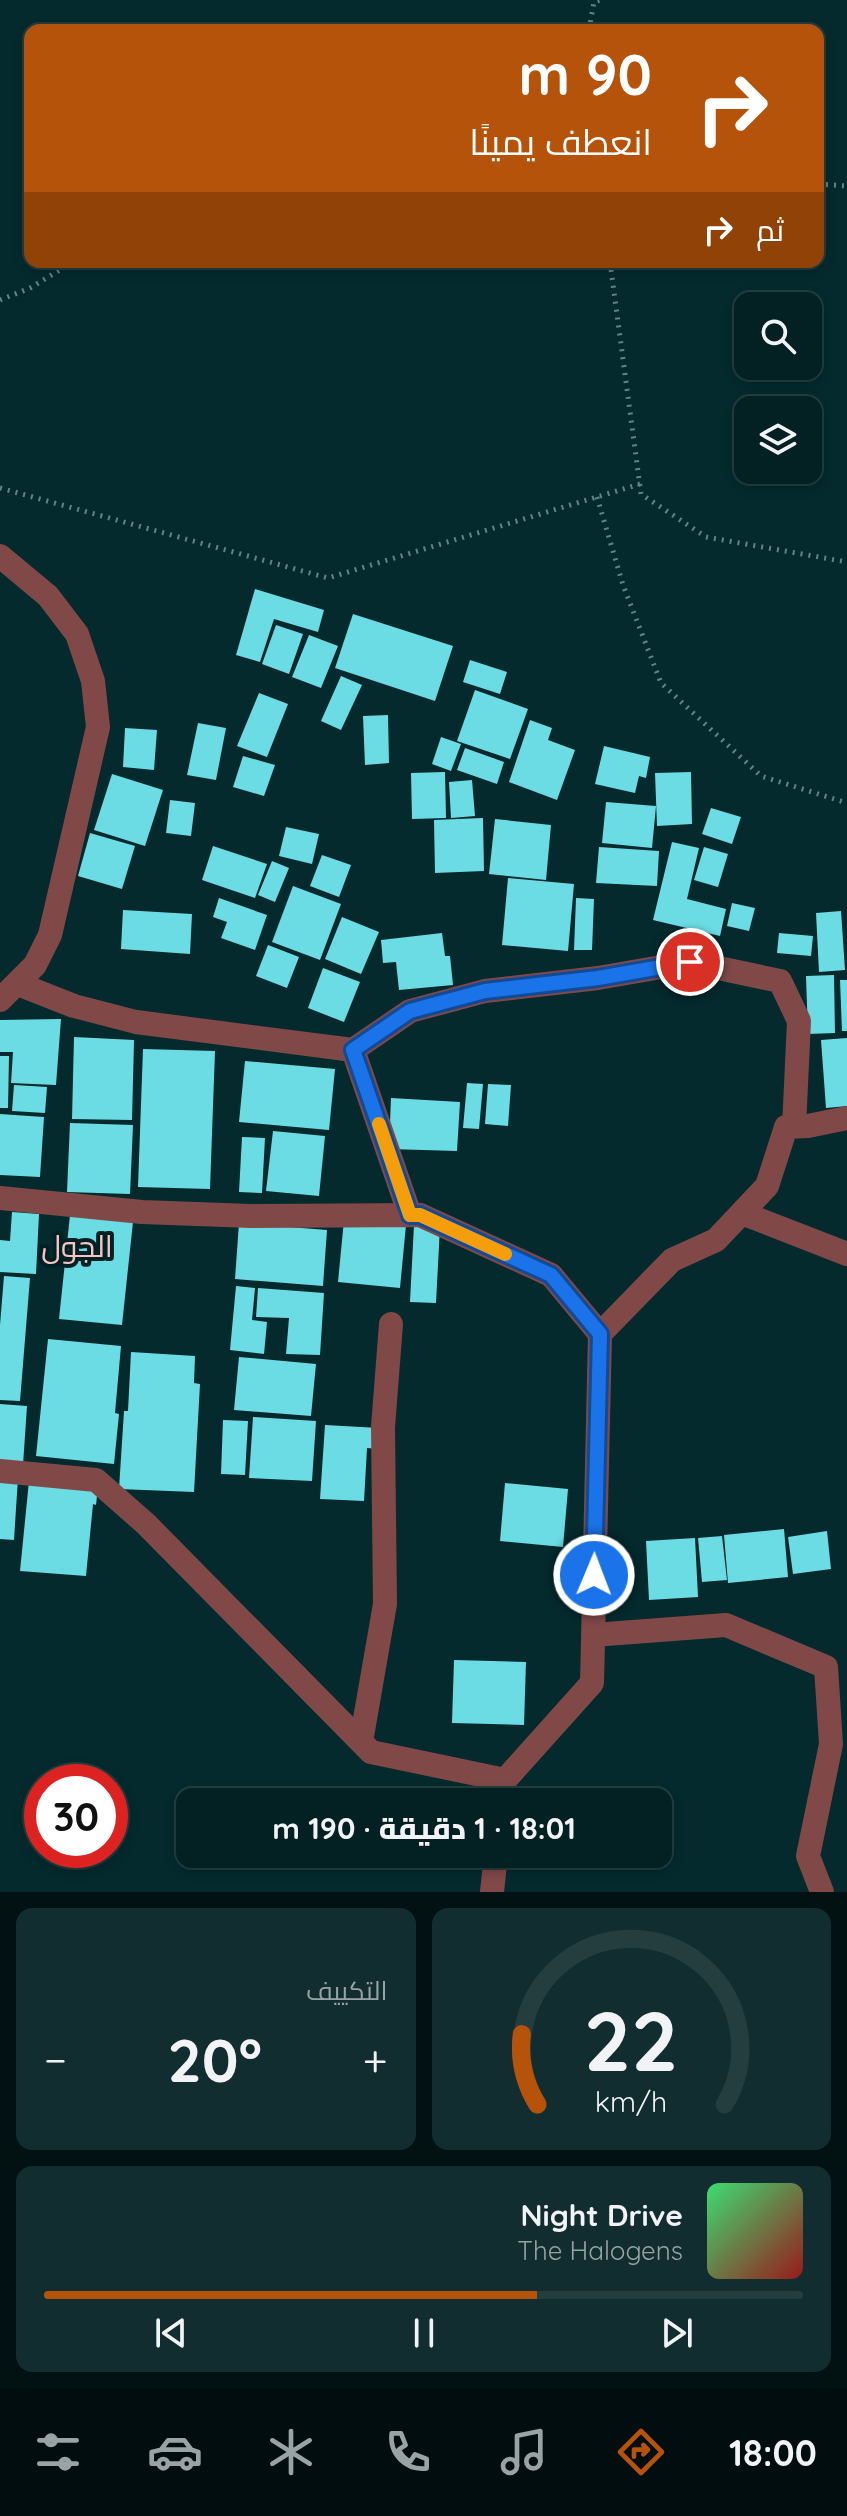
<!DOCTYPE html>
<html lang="ar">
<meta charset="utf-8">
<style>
body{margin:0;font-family:Quicksand,Cairo,sans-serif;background:#112d2f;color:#f1f3f6;direction:rtl;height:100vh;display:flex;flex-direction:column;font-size:30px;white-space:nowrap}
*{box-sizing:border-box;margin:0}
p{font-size:26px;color:#97a3a5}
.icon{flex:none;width:44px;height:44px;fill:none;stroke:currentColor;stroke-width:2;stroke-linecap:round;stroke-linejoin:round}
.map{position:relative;height:1892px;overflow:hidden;direction:ltr}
.side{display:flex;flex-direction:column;gap:16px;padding:16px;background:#021213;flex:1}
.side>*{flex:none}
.guide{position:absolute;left:24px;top:24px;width:800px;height:244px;border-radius:16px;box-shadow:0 4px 12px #0003,0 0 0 2px #243e40;direction:rtl;background:#b45309;color:#fff;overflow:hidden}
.controls{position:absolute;left:734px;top:292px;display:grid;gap:16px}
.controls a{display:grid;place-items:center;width:88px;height:88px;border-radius:16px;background:#032022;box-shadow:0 4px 12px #0003,0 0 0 2px #243e40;font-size:40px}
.speed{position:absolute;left:24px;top:1764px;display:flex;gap:16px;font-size:40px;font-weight:700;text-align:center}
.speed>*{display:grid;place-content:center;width:104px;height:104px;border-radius:50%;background:#032022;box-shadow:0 4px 12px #0003,0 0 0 2px #243e40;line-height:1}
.speed .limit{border:12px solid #d22;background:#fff;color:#111}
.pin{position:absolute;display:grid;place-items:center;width:68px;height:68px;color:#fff;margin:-34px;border:4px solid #fff;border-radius:50%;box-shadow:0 2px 8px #0007}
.me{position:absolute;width:88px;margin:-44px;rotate:1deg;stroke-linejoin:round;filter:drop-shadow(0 0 6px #0008)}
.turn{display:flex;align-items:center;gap:28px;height:168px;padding:0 40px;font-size:36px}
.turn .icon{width:104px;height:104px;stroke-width:2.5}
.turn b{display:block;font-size:56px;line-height:68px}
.then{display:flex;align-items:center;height:76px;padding:0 40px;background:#0003;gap:16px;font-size:30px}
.big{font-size:60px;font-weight:800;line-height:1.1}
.side .widget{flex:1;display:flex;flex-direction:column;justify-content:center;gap:12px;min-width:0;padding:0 28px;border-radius:16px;background:#112d2f}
.side .dial{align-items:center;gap:0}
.dial svg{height:208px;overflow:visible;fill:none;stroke:#243e40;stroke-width:7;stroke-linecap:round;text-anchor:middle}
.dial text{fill:#f1f3f6;stroke:none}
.song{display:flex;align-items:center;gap:24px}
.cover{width:96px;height:96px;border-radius:12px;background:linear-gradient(135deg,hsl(140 70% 55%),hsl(0 70% 35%))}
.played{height:8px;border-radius:4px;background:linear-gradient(90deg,#b45309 65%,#243e40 65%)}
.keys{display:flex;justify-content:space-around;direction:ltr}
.heat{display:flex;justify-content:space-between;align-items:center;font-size:44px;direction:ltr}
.side .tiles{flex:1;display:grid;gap:16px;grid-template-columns:1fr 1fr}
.widget:last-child{grid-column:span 2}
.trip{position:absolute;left:176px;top:1788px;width:496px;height:80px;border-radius:16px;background:#032022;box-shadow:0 4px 12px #0003,0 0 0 2px #243e40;font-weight:800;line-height:80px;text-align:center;direction:rtl}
.tab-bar{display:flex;height:128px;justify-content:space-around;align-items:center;background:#010d0e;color:#97a3a5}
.tab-bar .icon{width:56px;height:56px}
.tab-bar .on{color:#b45309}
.tab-bar b{font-size:36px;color:#f1f3f6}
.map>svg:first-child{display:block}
</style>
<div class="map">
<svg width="847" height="1892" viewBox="0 0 847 1892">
<rect width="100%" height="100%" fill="#042a2d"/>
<path fill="#6cdce4" d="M255 589 324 610 318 632 274 619 260 662 236 655Z
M353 614 453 646 435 701 335 668Z
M276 625 303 634 289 674 262 664Z
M309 635 338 646 321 688 292 677Z
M470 660 507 672 500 694 463 682Z
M341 676 362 685 341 730 321 721Z
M475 690 528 709 510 759 457 741Z
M259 693 288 704 267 757 237 746Z
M388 715 389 763 365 765 363 716Z
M530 720 552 728 548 740 575 750 557 800 509 782Z
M198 723 226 728 216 780 187 775Z
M125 728 157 730 154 770 123 767Z
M441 737 461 744 451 771 432 764Z
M604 746 650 757 646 778 639 776 635 793 595 784Z
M465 748 504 762 497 784 457 770Z
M243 756 275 765 264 796 233 787Z
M445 772 446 818 412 819 411 773Z
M691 772 692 824 657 826 655 773Z
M112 774 163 790 145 846 94 830Z
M472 780 475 816 451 818 449 782Z
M170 800 195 803 191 836 166 833Z
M606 802 656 806 652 848 602 843Z
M711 808 741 817 732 844 702 834Z
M483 818 484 871 435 873 434 820Z
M495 819 551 825 546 880 489 874Z
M286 827 319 834 312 864 279 856Z
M90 833 135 846 122 889 78 876Z
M672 842 699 848 687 899 726 909 720 936 653 920Z
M213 846 267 864 255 898 202 880Z
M599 847 659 851 657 886 596 883Z
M704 847 728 854 718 887 694 880Z
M322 855 351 865 339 897 310 886Z
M272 861 289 868 275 902 258 895Z
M508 878 574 884 568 951 502 945Z
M293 886 341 904 320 960 272 942Z
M219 898 267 915 255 950 221 938 227 922 213 917Z
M576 898 594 899 592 950H574Z
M732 903 755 908 749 931 727 926Z
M123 910 192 914 190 954 121 949Z
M841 911 845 970 819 972 816 913Z
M342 917 379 932 361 974 325 959Z
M442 933 445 956H450L453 985 399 990 396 962 383 963 381 940Z
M779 933 813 936 811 956 777 953Z
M268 945 299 957 287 988 256 976Z
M323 968 360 982 344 1022 308 1008Z
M834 975 835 1033 808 1034 806 976Z
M840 980H847V1031H842Z
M61 1019 56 1085 11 1083 13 1052H0V1020Z
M74 1037 134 1040 132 1120 72 1119Z
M847 1038V1106L826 1108 821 1040Z
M143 1049 215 1051 210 1189 138 1187Z
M0 1056H9L8 1108H0Z
M245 1061 335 1069 329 1130 239 1122Z
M467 1083 483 1084 479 1129 463 1128Z
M488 1084 511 1085 508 1126 485 1124Z
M14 1085 47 1087 45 1113 12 1111Z
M391 1098 460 1102 457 1151 389 1149Z
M0 1114 44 1117 40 1177 0 1175Z
M70 1123 133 1125 130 1194 67 1192Z
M273 1131 325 1136 319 1196 266 1191Z
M242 1137 265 1138 262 1193 239 1192Z
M12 1212 39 1214 36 1274 0 1272V1240L10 1241Z
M70 1215 133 1222 122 1325 59 1319Z
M344 1220 406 1225 400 1288 338 1282Z
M239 1223 327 1230 323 1286 235 1279Z
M414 1225 440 1226 436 1303 410 1302Z
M4 1276 30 1278 20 1401 0 1400V1325Z
M236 1286 255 1288 252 1320 267 1322 264 1354 230 1350Z
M258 1288 324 1293 320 1355 286 1354 289 1318 256 1317Z
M48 1339 121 1346 115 1413 119 1414 114 1464 36 1456Z
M131 1352 195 1356 194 1383 200 1384 194 1492 119 1489 124 1411H128Z
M239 1357 316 1364 311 1416 234 1410Z
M0 1404 27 1406 23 1465 0 1463Z
M253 1417 316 1421 312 1481 249 1478Z
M223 1420 248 1421 245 1475 221 1474Z
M325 1425 379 1428 378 1449 367 1448 364 1501 320 1499Z
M0 1477 18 1478 14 1540 0 1539Z
M29 1481 98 1487 96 1505 93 1504 86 1576 20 1571Z
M505 1483 568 1489 563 1547 500 1541Z
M784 1529 788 1577 728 1583 724 1535Z
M827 1531 831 1569 793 1574 788 1537Z
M722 1536 727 1580 702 1582 698 1538Z
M695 1538 698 1597 649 1600 646 1541Z
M454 1660 526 1662 524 1725 452 1723Z"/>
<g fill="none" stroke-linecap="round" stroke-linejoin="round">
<path stroke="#5e8588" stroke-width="5" stroke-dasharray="2 6" stroke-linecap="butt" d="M589 30 594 2 600 0
M818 184 847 186
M610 262 641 494 706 537 847 562
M0 300 30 288 73 262
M0 488 328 578 640 484
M597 497 623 585 661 683 761 776 847 803"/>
<path stroke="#804948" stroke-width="24" d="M0 556 48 596 77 634 93 681 98 727 50 935 35 965 0 1000
M18 984 74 1006 136 1022 353 1050 410 1215
M353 1050 410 1011 485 991 598 978 690 962 780 981 799 1021 794 1127
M0 1198 142 1212 251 1216 420 1215 551 1275 600 1334 672 1260 716 1240 767 1186 786 1127 808 1126 847 1118
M742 1213 847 1254
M0 1471 96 1480 146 1524 371 1752 505 1780
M593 1635 726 1625 826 1667 831 1744 808 1856 822 1892
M361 1742 385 1604 383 1427 391 1324
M503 1802 505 1780 592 1683 600 1334
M492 1892 496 1854"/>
</g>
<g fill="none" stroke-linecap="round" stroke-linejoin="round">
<defs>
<path id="route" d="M594 1575 600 1334 551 1275 420 1215H410L353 1050 410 1011 485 991 598 978 690 962"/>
</defs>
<use href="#route" stroke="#114b97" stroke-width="20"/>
<use href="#route" stroke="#1a73e8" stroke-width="14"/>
<path stroke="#f59e0b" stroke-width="14" d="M379 1124 410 1215H420L505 1254"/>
</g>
<g text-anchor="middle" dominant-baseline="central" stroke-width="8" stroke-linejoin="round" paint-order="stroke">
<g font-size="30" fill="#f8c4c1" stroke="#002123">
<text x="77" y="1246">الجول</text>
</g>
</g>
</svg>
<div class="controls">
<a><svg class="icon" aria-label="search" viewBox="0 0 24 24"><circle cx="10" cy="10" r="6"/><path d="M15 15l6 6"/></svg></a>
<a><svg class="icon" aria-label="layers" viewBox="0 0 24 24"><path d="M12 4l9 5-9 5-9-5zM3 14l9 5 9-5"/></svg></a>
</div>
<div class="speed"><div class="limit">30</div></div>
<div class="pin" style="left:690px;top:962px;background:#d93025"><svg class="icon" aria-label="arrive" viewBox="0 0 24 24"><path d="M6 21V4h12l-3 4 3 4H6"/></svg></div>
<svg class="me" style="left:594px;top:1575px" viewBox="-20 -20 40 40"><circle r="17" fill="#1a73e8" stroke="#fff" stroke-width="3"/><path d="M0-11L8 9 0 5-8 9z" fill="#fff"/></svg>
<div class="trip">18:01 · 1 دقيقة · 190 m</div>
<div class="guide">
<div class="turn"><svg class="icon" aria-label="right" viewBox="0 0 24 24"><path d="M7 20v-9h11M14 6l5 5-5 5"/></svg><div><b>90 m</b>انعطف يمينًا</div></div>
<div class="then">ثم<svg class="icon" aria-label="right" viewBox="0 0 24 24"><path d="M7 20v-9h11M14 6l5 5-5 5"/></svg></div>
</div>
</div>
<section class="side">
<div class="tiles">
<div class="widget dial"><svg viewBox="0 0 100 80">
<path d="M14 69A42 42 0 1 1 86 69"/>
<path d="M14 69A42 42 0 0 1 8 42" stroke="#b45309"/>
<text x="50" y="56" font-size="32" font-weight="700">22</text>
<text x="50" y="72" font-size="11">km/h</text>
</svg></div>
<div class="widget"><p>التكييف</p>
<div class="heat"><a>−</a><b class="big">20°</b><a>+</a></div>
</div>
<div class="widget">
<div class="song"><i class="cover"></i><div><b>Night Drive</b><p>The Halogens</p></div></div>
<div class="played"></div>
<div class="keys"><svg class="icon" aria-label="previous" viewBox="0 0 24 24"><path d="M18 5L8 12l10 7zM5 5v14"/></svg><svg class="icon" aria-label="pause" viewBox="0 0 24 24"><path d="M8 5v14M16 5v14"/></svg><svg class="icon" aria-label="next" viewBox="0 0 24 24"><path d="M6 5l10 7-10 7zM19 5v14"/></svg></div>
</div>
</div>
</section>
<nav class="tab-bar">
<b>18:00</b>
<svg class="icon on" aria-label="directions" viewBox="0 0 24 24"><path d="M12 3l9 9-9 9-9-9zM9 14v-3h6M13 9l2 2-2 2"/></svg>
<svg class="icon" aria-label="music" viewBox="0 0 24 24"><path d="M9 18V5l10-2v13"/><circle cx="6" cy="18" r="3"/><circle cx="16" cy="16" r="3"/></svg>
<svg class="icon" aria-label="phone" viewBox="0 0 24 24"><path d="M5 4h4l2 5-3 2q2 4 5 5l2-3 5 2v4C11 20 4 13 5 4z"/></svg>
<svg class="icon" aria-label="climate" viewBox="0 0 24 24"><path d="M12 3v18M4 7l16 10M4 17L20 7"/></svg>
<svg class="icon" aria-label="car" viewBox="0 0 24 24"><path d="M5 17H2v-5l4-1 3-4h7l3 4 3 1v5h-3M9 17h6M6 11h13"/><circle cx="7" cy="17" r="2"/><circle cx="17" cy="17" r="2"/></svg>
<svg class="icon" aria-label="filters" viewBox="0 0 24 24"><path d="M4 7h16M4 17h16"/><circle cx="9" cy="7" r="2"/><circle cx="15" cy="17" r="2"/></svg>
</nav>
